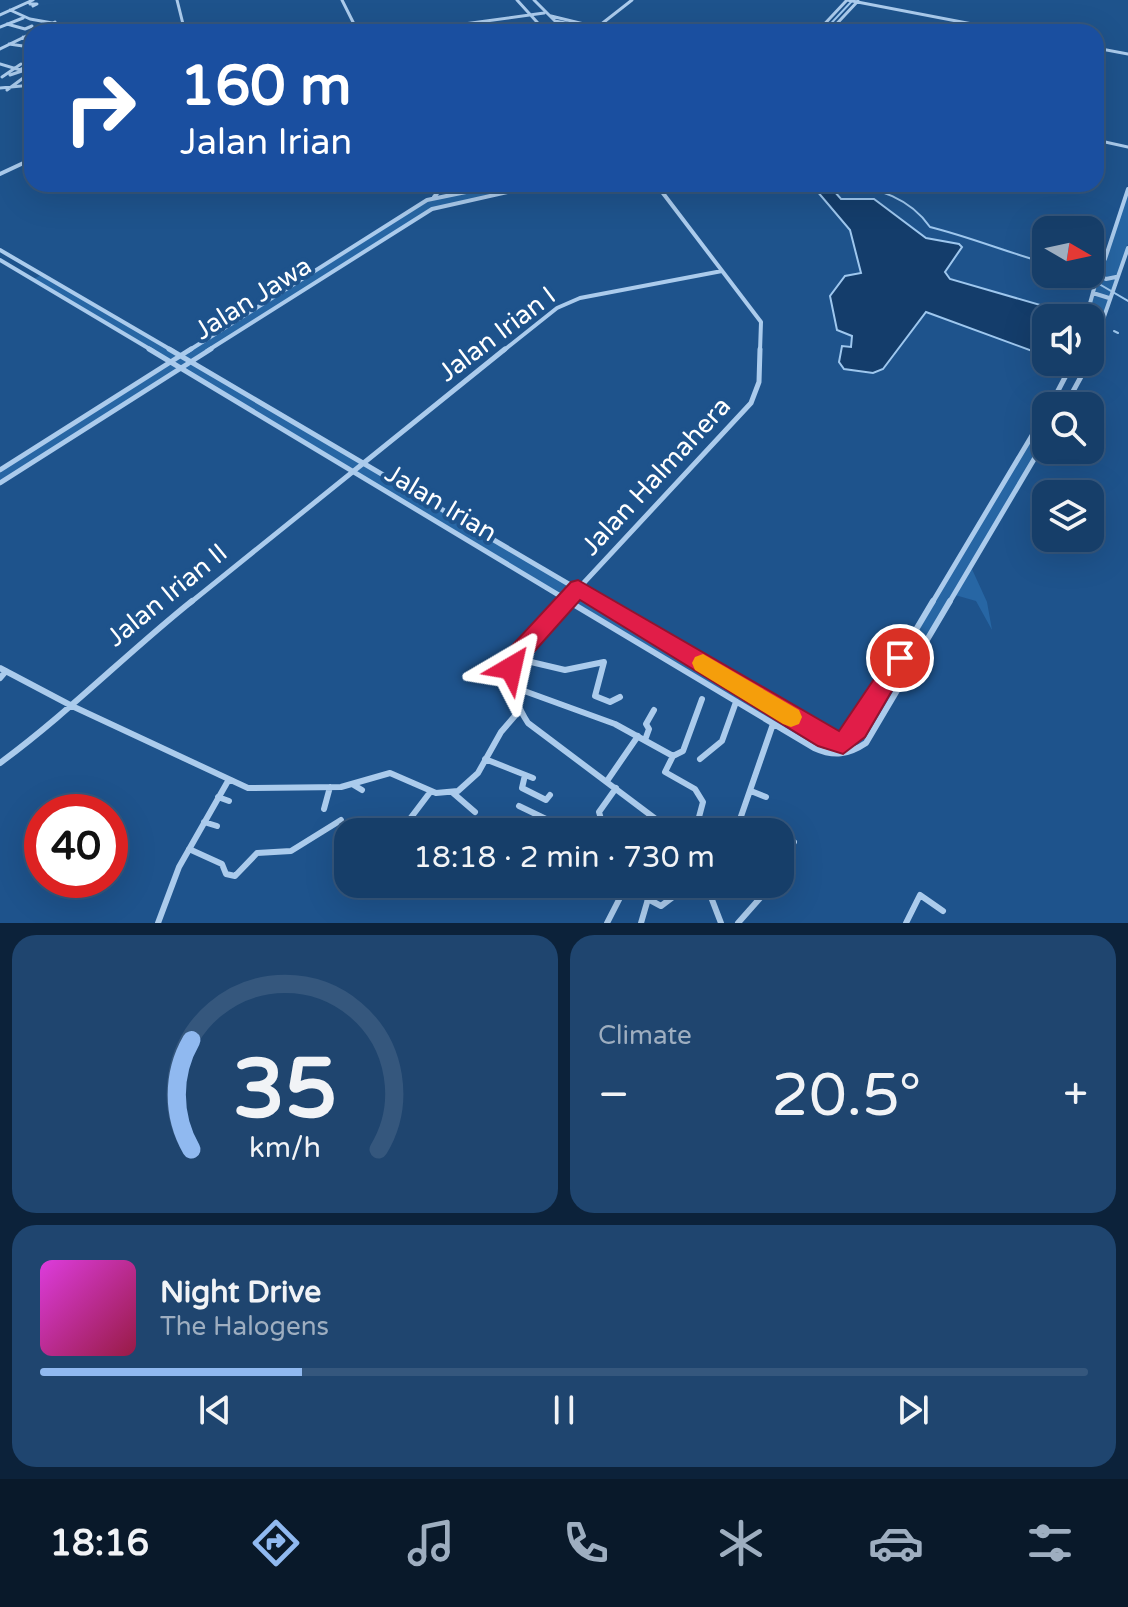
<!DOCTYPE html>
<meta charset="utf-8">
<style>
body{margin:0;font-family:"Varela Round",sans-serif;background:#1f456f;color:#f1f3f6;height:100vh;display:flex;flex-direction:column;font-size:30px;white-space:nowrap}
*{box-sizing:border-box;margin:0}
p{font-size:26px;color:#9eaec0}
.icon{flex:none;width:44px;height:44px;fill:none;stroke:currentColor;stroke-width:2;stroke-linecap:round;stroke-linejoin:round}
.map{position:relative;height:923px;overflow:hidden}
.panel{display:flex;flex-direction:column;gap:12px;padding:12px;background:#0c223a;flex:1}
.panel>*{flex:none}
.banner{position:absolute;left:24px;top:24px;width:1080px;height:168px;border-radius:24px;box-shadow:0 8px 32px #0002,0 0 0 2px #35577d;background:#1a4fa0;color:#fff;overflow:hidden}
.needle{width:52px;rotate:99deg}
.buttons{position:absolute;left:1032px;top:216px;display:grid;gap:16px}
.buttons a{display:grid;place-items:center;width:72px;height:72px;border-radius:16px;background:#163e69;box-shadow:0 8px 32px #0002,0 0 0 2px #35577d;font-size:40px}
.speed{position:absolute;left:24px;top:794px;display:flex;gap:16px;font-size:40px;font-weight:700;text-align:center}
.speed>*{display:grid;place-content:center;width:104px;height:104px;border-radius:50%;background:#163e69;box-shadow:0 8px 32px #0002,0 0 0 2px #35577d;line-height:1}
.speed .limit{border:12px solid #d22;background:#fff;color:#111}
.pin{position:absolute;display:grid;place-items:center;width:68px;height:68px;color:#fff;margin:-34px;border:4px solid #fff;border-radius:50%;box-shadow:0 2px 8px #0007}
.me{position:absolute;width:88px;margin:-44px;rotate:36deg;stroke-linejoin:round;filter:drop-shadow(0 0 6px #0008)}
.turn{display:flex;align-items:center;gap:28px;height:168px;padding:0 24px;font-size:36px}
.turn .icon{width:104px;height:104px;stroke-width:2.5}
.turn b{display:block;font-size:56px;line-height:68px}
.big{font-size:60px;font-weight:600;line-height:1.1}
.panel .card{flex:1;display:flex;flex-direction:column;justify-content:center;gap:12px;min-width:0;padding:0 28px;border-radius:24px;background:#1f456f}
.panel .dial{align-items:center;gap:0}
.dial svg{height:208px;overflow:visible;fill:none;stroke:#35577d;stroke-width:7;stroke-linecap:round;text-anchor:middle}
.dial text{fill:#f1f3f6;stroke:none}
.song{display:flex;align-items:center;gap:24px}
.cover{width:96px;height:96px;border-radius:12px;background:linear-gradient(135deg,hsl(300 70% 55%),hsl(340 70% 35%))}
.played{height:8px;border-radius:4px;background:linear-gradient(90deg,#90b9f0 25%,#35577d 25%)}
.keys{display:flex;justify-content:space-around;direction:ltr}
.heat{display:flex;justify-content:space-between;align-items:center;font-size:44px;direction:ltr}
.panel .tiles{flex:1;display:grid;gap:12px;grid-template-columns:1fr 1fr}
.card:last-child{grid-column:span 2}
.trip{position:absolute;left:334px;top:818px;width:460px;height:80px;border-radius:24px;background:#163e69;box-shadow:0 8px 32px #0002,0 0 0 2px #35577d;font-weight:600;line-height:80px;text-align:center}
.menu{display:flex;height:128px;justify-content:space-around;align-items:center;background:#09192a;color:#9eaec0}
.menu .icon{width:56px;height:56px}
.menu .active{color:#90b9f0}
.menu b{font-size:36px;color:#f1f3f6}
.map>svg:first-child{display:block}
</style>
<div class="map">
<svg width="1128" height="923" viewBox="0 0 1128 923">
<rect width="100%" height="100%" fill="#1e538c"/>
<path fill="#2766a4" d="M505 184 539 185 432 209 191 361 829 740V750L822 752 181 368 0 483V470L171 362 32 280 43 274 181 356 427 200Z
M1128 189V244L1090 358V318H1086L1095 285 1094 270 1105 259Z
M1046 412V439L971 567 987 602 992 630 976 601 955 595 866 743 853 744 852 736Z"/>
<path fill="#143d6b" stroke="#9ec7ee" stroke-width="2" d="M811 184H828L841 199H874L926 238 959 244 962 247 945 272 950 279 1068 313 1069 318H1046V356L926 312 883 369 873 373 844 369 839 362 842 346 851 347 852 336 837 330 830 296 845 276 861 273 850 230Z"/>
<g fill="none" stroke-linecap="round" stroke-linejoin="round">
<path stroke="#9ec7ee" stroke-width="2" d="M823 32 852 1
M844 184C878 188 910 198 930 227 970 237 1006 252 1046 263
M1082 274 1128 301
M1114 331 1118 333"/>
<path stroke="#abcbec" stroke-width="3" d="M177 0 185 32
M342 0 358 32
M517 0 546 32
M534 0 555 21 611 32
M847 0 1014 32
M30 4H37L33 6
M10 10 30 19 69 26
M0 15 33 0
M551 16 588 25
M7 24 25 29 32 26
M0 27 23 18
M595 29 632 0
M609 29 622 32
M405 32 544 13
M817 32 847 0
M829 32 858 1
M23 37 31 42
M9 44 23 46
M1096 48 1128 54
M0 49 55 22
M0 64 30 73 7 90
M21 69 32 64
M10 75 22 71
M2 77 21 64
M0 88 32 85
M1096 140 1128 147"/>
<path stroke="#abcbec" stroke-width="4" d="M0 174 32 159
M656 184 761 322 760 351
M902 184 896 189 904 190 910 184
M434 197 439 191 436 184
M0 250 173 351
M0 260 153 351
M1095 273 1106 279 1116 277
M1093 293 1109 298
M1086 318 1095 285 1094 270 1105 259 1128 189
M188 351 427 200 505 184
M207 351 432 209 543 184
M503 351 557 308 580 298 722 271
M1092 351 1128 248"/>
<path stroke="#abcbec" stroke-width="5" d="M149 349 572 603
M169 349 601 603
M1090 358 1093 349
M1050 406 1073 362
M1065 406 1089 362
M0 470 191 349
M0 483 211 349
M190 603 505 349
M565 603 751 403 759 382 760 349
M932 603 1046 412
M949 603 1046 439"/>
<path stroke="#abcbec" stroke-width="6" d="M567 601C528 643 490 663 528 723L673 832
M568 601 814 748C834 757 848 755 866 743L950 601
M598 601 840 743 857 729 933 601
M514 658 565 670 604 662 595 696 610 702 620 697
M0 668 72 706 248 788 341 787 390 773 436 793 458 791 478 773 501 732 520 710
M0 678 6 671
M516 688 615 724 673 756 665 772 695 789 703 802 695 832
M645 740 649 729 646 724 654 710
M673 756 683 751 702 699
M485 759 533 778
M700 759 722 741 736 702
M0 763C68 713 127 653 192 601
M525 775 522 788 546 800 550 795
M607 781 638 736
M352 784 362 790
M751 791 766 797
M453 793 475 812
M218 797 229 801
M519 806 573 832
M324 809 330 787
M204 822 217 826
M738 825 768 832
M400 832 431 791
M595 832 601 819 599 812 616 788
M723 832 738 825 773 724
M780 836 794 842
M189 849 222 864 226 874 235 876 257 853 291 851 341 820
M706 884 721 923
M158 923 179 867 228 781
M607 923 626 886 648 899
M641 923 648 899 661 906 690 884
M738 923 761 897
M906 923 920 895 943 911"/>
</g>
<path fill="#e11d48" stroke="#92132f" stroke-width="2" d="M578 580 839 731 893 651H908L911 658 865 737 843 754 818 746 580 600 524 663 519 675H503L500 668 506 652 571 582Z"/>
<path fill="#f59e0b" d="M703 654 799 710 802 717 799 724 791 727 783 724 695 670 692 663 695 657Z"/>
<g text-anchor="middle" dominant-baseline="central" stroke-width="8" stroke-linejoin="round" paint-order="stroke">
<g font-size="26" fill="#fff" stroke="#1e538c">
<text transform="translate(253 298) rotate(-32)">Jalan Jawa</text>
<text transform="translate(497 334) rotate(-37)">Jalan Irian I</text>
<text transform="translate(656 476) rotate(-47)">Jalan Halmahera</text>
<text transform="translate(441 503) rotate(31)">Jalan Irian</text>
<text transform="translate(167 595) rotate(-39)">Jalan Irian II</text>
</g>
</g>
</svg>
<div class="buttons">
<a><svg class="needle" viewBox="-14 -14 28 28"><path d="M0-13l5 13h-10z" fill="#e53935"/><path d="M0 13l5-13h-10z" fill="#9eaec0"/></svg></a>
<a><svg class="icon" aria-label="sound" viewBox="0 0 24 24"><path d="M4 9h4l5-4v14l-5-4H4zM17 9q2 3 0 6"/></svg></a>
<a><svg class="icon" aria-label="search" viewBox="0 0 24 24"><circle cx="10" cy="10" r="6"/><path d="M15 15l6 6"/></svg></a>
<a><svg class="icon" aria-label="layers" viewBox="0 0 24 24"><path d="M12 4l9 5-9 5-9-5zM3 14l9 5 9-5"/></svg></a>
</div>
<div class="speed"><div class="limit">40</div></div>
<div class="pin" style="left:900px;top:658px;background:#d93025"><svg class="icon" aria-label="arrive" viewBox="0 0 24 24"><path d="M6 21V4h12l-3 4 3 4H6"/></svg></div>
<svg class="me" style="left:511px;top:668px" viewBox="-20 -20 40 40"><path d="M0-17L14 15 0 8-14 15z" fill="#e11d48" stroke="#fff" stroke-width="4"/></svg>
<div class="trip">18:18 · 2 min · 730 m</div>
<div class="banner">
<div class="turn"><svg class="icon" aria-label="right" viewBox="0 0 24 24"><path d="M7 20v-9h11M14 6l5 5-5 5"/></svg><div><b>160 m</b>Jalan Irian</div></div>
</div>
</div>
<section class="panel">
<div class="tiles">
<div class="card dial"><svg viewBox="0 0 100 80">
<path d="M14 69A42 42 0 1 1 86 69"/>
<path d="M14 69A42 42 0 0 1 14 27" stroke="#90b9f0"/>
<text x="50" y="56" font-size="32" font-weight="700">35</text>
<text x="50" y="72" font-size="11">km/h</text>
</svg></div>
<div class="card"><p>Climate</p>
<div class="heat"><a>−</a><b class="big">20.5°</b><a>+</a></div>
</div>
<div class="card">
<div class="song"><i class="cover"></i><div><b>Night Drive</b><p>The Halogens</p></div></div>
<div class="played"></div>
<div class="keys"><svg class="icon" aria-label="previous" viewBox="0 0 24 24"><path d="M18 5L8 12l10 7zM5 5v14"/></svg><svg class="icon" aria-label="pause" viewBox="0 0 24 24"><path d="M8 5v14M16 5v14"/></svg><svg class="icon" aria-label="next" viewBox="0 0 24 24"><path d="M6 5l10 7-10 7zM19 5v14"/></svg></div>
</div>
</div>
</section>
<nav class="menu">
<b>18:16</b>
<svg class="icon active" aria-label="directions" viewBox="0 0 24 24"><path d="M12 3l9 9-9 9-9-9zM9 14v-3h6M13 9l2 2-2 2"/></svg>
<svg class="icon" aria-label="music" viewBox="0 0 24 24"><path d="M9 18V5l10-2v13"/><circle cx="6" cy="18" r="3"/><circle cx="16" cy="16" r="3"/></svg>
<svg class="icon" aria-label="phone" viewBox="0 0 24 24"><path d="M5 4h4l2 5-3 2q2 4 5 5l2-3 5 2v4C11 20 4 13 5 4z"/></svg>
<svg class="icon" aria-label="climate" viewBox="0 0 24 24"><path d="M12 3v18M4 7l16 10M4 17L20 7"/></svg>
<svg class="icon" aria-label="car" viewBox="0 0 24 24"><path d="M5 17H2v-5l4-1 3-4h7l3 4 3 1v5h-3M9 17h6M6 11h13"/><circle cx="7" cy="17" r="2"/><circle cx="17" cy="17" r="2"/></svg>
<svg class="icon" aria-label="filters" viewBox="0 0 24 24"><path d="M4 7h16M4 17h16"/><circle cx="9" cy="7" r="2"/><circle cx="15" cy="17" r="2"/></svg>
</nav>
